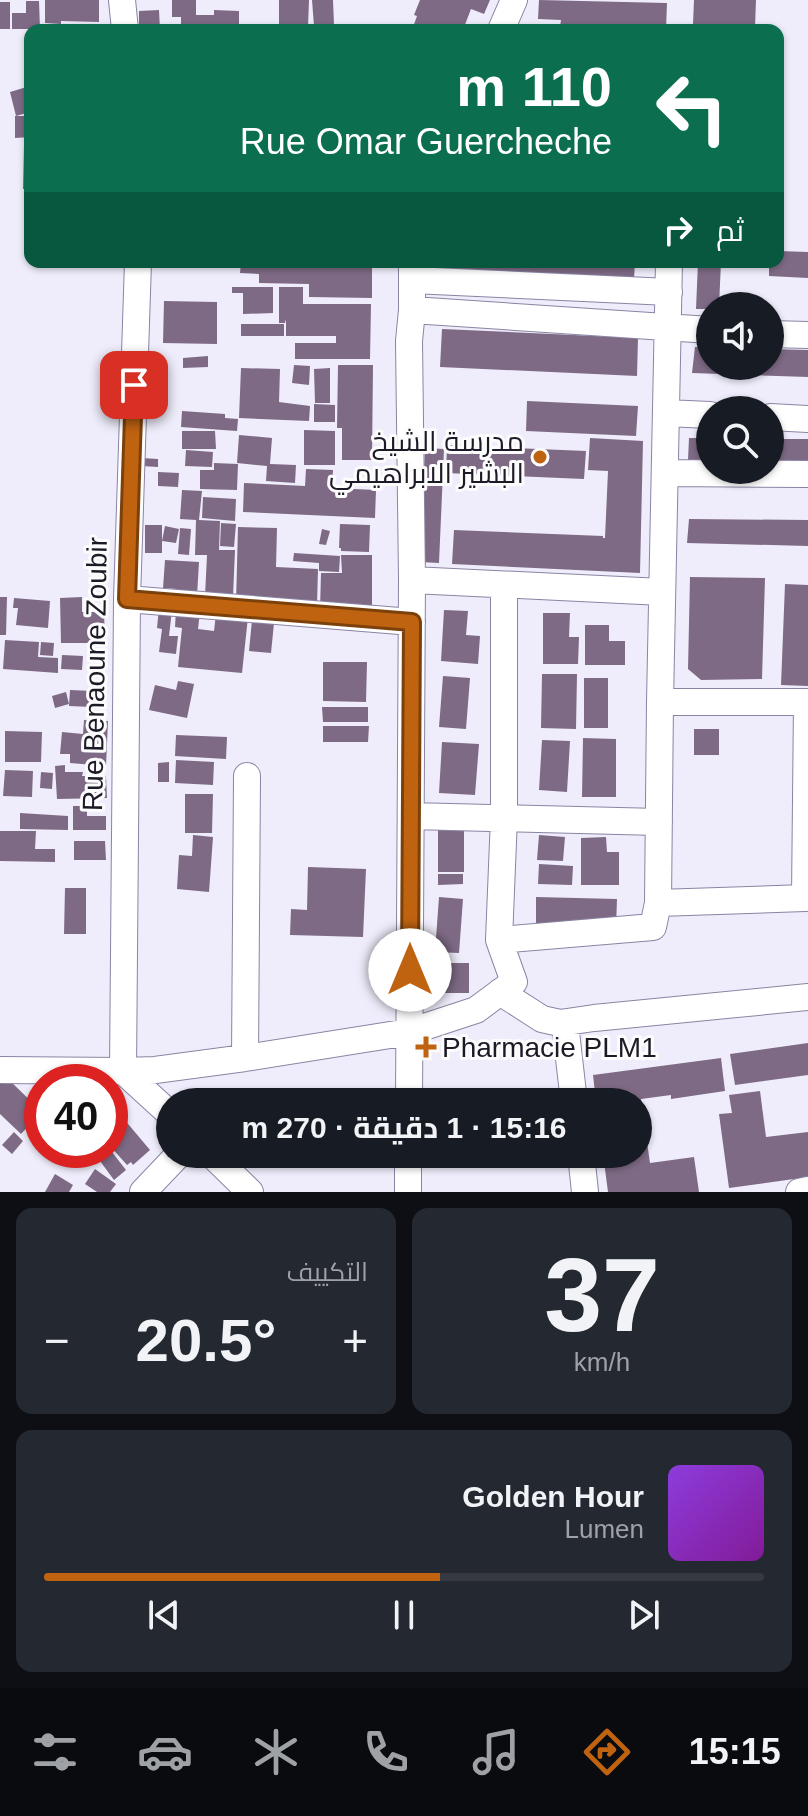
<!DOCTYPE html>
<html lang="ar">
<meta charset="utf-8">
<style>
body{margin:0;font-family:Arial,Cairo,sans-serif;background:#242831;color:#f1f3f6;direction:rtl;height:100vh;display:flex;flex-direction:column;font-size:30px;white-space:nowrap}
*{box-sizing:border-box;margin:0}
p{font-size:26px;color:#9ea1a6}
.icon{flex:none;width:44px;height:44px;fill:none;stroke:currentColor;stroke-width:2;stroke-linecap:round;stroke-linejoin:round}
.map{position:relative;height:1192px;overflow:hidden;direction:ltr}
.details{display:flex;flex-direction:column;gap:16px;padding:16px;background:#0d0f14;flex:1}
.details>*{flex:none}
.top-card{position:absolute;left:24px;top:24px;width:760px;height:244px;border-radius:16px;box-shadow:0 2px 6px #0004;direction:rtl;background:#0b6e4f;color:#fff;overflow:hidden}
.tools{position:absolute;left:696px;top:292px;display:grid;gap:16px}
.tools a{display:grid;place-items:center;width:88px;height:88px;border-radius:50%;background:#171b24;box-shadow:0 2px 6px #0004;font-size:40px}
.speed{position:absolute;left:24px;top:1064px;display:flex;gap:16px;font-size:40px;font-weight:700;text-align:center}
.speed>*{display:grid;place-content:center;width:104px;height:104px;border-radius:50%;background:#171b24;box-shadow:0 2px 6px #0004;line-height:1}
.speed .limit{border:12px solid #d22;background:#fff;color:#111}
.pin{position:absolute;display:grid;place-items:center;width:68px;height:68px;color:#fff;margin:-34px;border-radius:16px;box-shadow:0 4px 12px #0006}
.me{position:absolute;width:88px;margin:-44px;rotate:0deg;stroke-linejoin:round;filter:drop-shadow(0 0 6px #0008)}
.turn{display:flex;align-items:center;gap:28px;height:168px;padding:0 40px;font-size:36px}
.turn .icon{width:104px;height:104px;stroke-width:2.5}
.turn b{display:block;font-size:56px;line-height:68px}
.then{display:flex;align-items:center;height:76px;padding:0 40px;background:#0003;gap:16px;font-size:30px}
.big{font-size:60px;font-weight:700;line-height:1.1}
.details .widget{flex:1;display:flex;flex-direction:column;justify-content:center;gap:12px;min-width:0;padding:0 28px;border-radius:16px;background:#242831}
.details .dial{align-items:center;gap:0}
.dial b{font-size:104px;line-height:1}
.song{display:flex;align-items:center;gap:24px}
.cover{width:96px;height:96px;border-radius:12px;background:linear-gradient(135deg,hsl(270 70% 55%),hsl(290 70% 35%))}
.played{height:8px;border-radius:4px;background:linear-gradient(90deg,#bf6311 55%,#363941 55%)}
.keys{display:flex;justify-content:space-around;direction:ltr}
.heat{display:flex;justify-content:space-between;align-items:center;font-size:44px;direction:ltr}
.details .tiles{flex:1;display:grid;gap:16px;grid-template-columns:1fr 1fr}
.widget:last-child{grid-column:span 2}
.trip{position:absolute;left:156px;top:1088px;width:496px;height:80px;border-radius:40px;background:#171b24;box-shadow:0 2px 6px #0004;font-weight:700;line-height:80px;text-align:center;direction:rtl}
.tabs{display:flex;height:128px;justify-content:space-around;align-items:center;background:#090b0e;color:#9ea1a6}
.tabs .icon{width:56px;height:56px}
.tabs .current{color:#bf6311}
.tabs b{font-size:36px;color:#f1f3f6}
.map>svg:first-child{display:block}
</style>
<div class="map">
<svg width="808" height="1192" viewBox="0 0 808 1192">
<rect width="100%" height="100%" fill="#efedfb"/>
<path fill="#7e6a85" d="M45 0H99V22L61 21V24L45 23Z
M172 0H196V15H214V10L239 11V30H181V17H172Z
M279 0H309L308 27H279Z
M312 0H333L334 25 314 26Z
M420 0H490L484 14 471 9 463 30H412L417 16 414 15Z
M539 0 667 3 666 30 560 27 561 20 538 19Z
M694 0H756L755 27 693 24Z
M26 1H39L40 29H12V13H26Z
M0 2H10V29H0Z
M159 10 160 30H139V11Z
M30 86V112L16 116 10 92Z
M15 116H30V137L15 138Z
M24 147H30V189H23Z
M778 251 808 252V278L769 276V262H778Z
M241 262 372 263V298L309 297V284L259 283V274L240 273Z
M432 262H635L634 279 432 272Z
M698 262H721L719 306H710V309H696Z
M232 287H273V313L243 314V293H232Z
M279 287H303V304H371L370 359H295V343H336V336H286V319L285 323H279Z
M164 301 217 302V344L163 343Z
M241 324H284V336H241Z
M442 329 638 338 637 376 440 367Z
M695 347H710V366H770V349L808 350V377L692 373Z
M208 356V367L183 368V358Z
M294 365 310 366 309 385 292 383Z
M338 365H373L372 460H342V428H337Z
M241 368 280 369 279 402 310 406 309 421 239 418Z
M330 368V403H315L314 369Z
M527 401 638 406 636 436 526 431Z
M314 404 335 405V422H314Z
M182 411 225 414V418L238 419 237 431 181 427Z
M304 430 335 431V465H304Z
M182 431H215L216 449H182Z
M239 435 272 438 270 464 296 465 295 483 266 481 267 466 237 463Z
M590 438 643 441 640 573 452 564 454 530 603 536V538H605L608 471 588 470Z
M689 438H710V461L688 460Z
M770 439H808V462H770Z
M447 445 586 451 584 479 446 473Z
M425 448 444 449 439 563 420 562Z
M186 450 213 452 212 467 185 466Z
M141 458 158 459V467L141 466Z
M214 463 238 464 237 490 200 489V470H214Z
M306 469 333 470 332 488 376 490 375 518 243 512 244 483 305 486Z
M158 472 179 473 178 487 158 486Z
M182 490 202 491 199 520 220 521 219 550H235L233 597 205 596 207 555H195L196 520 180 519Z
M203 497 236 499 235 521 202 518Z
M689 519 808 520V546L687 543Z
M221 523 236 524 234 547 220 546Z
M340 524 370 525 369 552 341 551V548H339Z
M145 525H162V553H145Z
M165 526 179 529 176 543 162 541Z
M238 527 277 528 276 567 318 569 317 605 236 603Z
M180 528 191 529 189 555 178 554Z
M322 529 330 531 326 545 319 544Z
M294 553 340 556 339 572 319 571V563L293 561Z
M341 555H372V609H320L321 573H342Z
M165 560 199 562 197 596 177 595V589L163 588Z
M690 577 765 578 762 679 701 680 688 669Z
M785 584 808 585V686L781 685Z
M0 597H7L6 635H0Z
M82 597V612H104L105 643H61L60 598Z
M14 598 50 601 48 628 16 625 18 608H13Z
M159 608 172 610 169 636H178L176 654 159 652 162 629 157 628Z
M176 610 200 612 198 629 214 631 216 614 248 617 242 673 178 667 182 628 175 627Z
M444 610 468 611 466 635 480 636 478 664 441 661Z
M543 613H570L569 637H579L578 664H543Z
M252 620 274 623 271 653 249 651Z
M585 625H609V641H625V665H585Z
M5 640 39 642 38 657 58 658V673L3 669Z
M41 642 54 643 53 656 40 655Z
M62 655 83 656 82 670 61 669Z
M323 662H367L366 702 323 701Z
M542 674H577L576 729 541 728Z
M443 676 470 678 466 729 439 727Z
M584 678H608V728H584Z
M178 681 194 684 187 718 149 710 155 685 176 690Z
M70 690 93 691 92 707 69 706Z
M66 692 69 704 55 708 52 696Z
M322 707H368V722H323Z
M84 720 108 721 106 766 70 763V754H60L62 732 83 734Z
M323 726H369L368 742H323Z
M694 729H719V755H694Z
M5 731 42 732 41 762H5Z
M176 735 227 737 226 759 175 756Z
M583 738 616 739V797H582Z
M542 740 570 741 567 792 539 790Z
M442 742 479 744 475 795 439 793Z
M176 760 214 762 213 785 175 783Z
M169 762V782H158V763Z
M65 765V772H83L82 776H106L107 798 57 799 55 766Z
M5 770 33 771 32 797 3 796Z
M41 772 53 773 52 789 40 788Z
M185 794H213L212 833H185Z
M73 806H87V816H106V830H73Z
M20 813 68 816V830L20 829Z
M438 830 464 831V872H438Z
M0 831H36L35 849H55V862L0 861Z
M193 835 213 837 209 892 177 889 179 855 192 856Z
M539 835 565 837 563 861 537 860Z
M606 837 607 852H619V885H581V838Z
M74 841H105L106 860H74Z
M539 864 573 866 572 885 538 884Z
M308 867 366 869 363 937 290 935 291 909 307 910Z
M438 874H463V884L438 885Z
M65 888H86V934H64Z
M439 897 463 899 459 953 435 952Z
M536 897 617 899 616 928 536 929Z
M436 963H469V993H436Z
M808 1043V1075L735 1085 730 1054Z
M721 1058 725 1091 671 1099V1095L641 1099 650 1163 694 1157 699 1192H608L603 1154H638V1102H596L593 1075Z
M4 1075 42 1112 21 1134 0 1114V1079Z
M760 1091 766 1137 808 1132V1177L729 1188 719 1114 732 1113 729 1095Z
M118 1112 150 1150 133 1165 131 1162 127 1165 110 1146V1119Z
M14 1132 23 1141 12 1154 2 1145Z
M85 1150H100L104 1155 93 1162Z
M112 1152 126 1170 114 1180 100 1161Z
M95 1169 116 1184 110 1192H97L85 1184Z
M55 1174 73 1185 69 1192H45Z"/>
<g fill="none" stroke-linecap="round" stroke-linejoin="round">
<defs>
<path id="minor" d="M122 0 125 30
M501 30 514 0
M138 262 127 599 123 1071 170 1114
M412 280 669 292
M412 310 710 330
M770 334 808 335
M666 413 710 415
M770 417 808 419
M665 473 808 474
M412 580 662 592
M127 599 412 622
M660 702H808
M411 816 659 822
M658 903 660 702 669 262
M499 940 504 817V586
M500 992 542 1019 560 1023 594 1018 808 997
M565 1023 574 1102
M245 1058 247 776
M0 1070 123 1071 155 1070 245 1058 409 1032 476 1010 514 982 499 940 653 927 658 903 805 898 807 702
M409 1102 412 580 409 341 412 310V262
M211 1154 250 1192
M581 1154 585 1192
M143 1192 179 1154
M408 1192V1154
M799 1192 808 1190"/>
</defs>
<use href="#minor" stroke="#8a84a3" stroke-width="28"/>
<use href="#minor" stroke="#fff" stroke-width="26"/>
</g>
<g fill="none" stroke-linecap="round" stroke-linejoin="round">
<defs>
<path id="route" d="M134 385 127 599 412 622 410 970"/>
</defs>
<use href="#route" stroke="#7c400b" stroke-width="20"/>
<use href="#route" stroke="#bf6311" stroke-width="14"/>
</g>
<g fill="#bf6311" stroke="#fcfcfc" stroke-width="3">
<circle cx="540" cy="457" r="8"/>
<path d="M422 1035h8v8h8v8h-8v8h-8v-8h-8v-8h8z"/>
</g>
<g text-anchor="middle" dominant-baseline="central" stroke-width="6" stroke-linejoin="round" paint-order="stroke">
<g font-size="28" fill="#1d1a27" stroke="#fcfcfc" text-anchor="end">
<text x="524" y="441">مدرسة الشيخ<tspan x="524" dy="32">البشير الابراهيمي</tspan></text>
<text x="442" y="1047" text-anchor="start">Pharmacie PLM1</text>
</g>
<g font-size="28" fill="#1d1a27" stroke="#fcfcfc">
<text transform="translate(95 674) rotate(-89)">Rue Benaoune Zoubir</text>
</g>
</g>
</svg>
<div class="tools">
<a><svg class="icon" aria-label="sound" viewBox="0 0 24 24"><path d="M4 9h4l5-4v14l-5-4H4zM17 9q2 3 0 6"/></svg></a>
<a><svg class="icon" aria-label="search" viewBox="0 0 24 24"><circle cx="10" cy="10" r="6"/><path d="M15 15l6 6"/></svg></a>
</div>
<div class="speed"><div class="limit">40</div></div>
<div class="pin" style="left:134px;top:385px;background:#d93025"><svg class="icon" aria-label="arrive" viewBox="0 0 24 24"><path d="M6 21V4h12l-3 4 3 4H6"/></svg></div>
<svg class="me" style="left:410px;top:970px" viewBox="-20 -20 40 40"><circle r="19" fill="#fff"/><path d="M0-13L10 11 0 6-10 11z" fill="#bf6311"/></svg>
<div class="trip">15:16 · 1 دقيقة · 270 m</div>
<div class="top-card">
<div class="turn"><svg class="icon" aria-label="left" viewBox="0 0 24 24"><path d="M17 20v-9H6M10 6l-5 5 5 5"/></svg><div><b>110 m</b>Rue Omar Guercheche</div></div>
<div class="then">ثم<svg class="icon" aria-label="right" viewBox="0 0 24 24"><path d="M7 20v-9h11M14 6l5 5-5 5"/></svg></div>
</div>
</div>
<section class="details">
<div class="tiles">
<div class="widget dial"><b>37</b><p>km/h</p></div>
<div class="widget"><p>التكييف</p>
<div class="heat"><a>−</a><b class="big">20.5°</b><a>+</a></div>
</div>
<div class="widget">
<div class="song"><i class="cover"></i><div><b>Golden Hour</b><p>Lumen</p></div></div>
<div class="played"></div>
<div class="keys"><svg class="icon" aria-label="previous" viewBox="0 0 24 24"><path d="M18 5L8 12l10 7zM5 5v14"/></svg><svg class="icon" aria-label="pause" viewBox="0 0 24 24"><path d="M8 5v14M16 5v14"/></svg><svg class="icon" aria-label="next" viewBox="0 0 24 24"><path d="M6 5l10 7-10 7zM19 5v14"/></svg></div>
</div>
</div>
</section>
<nav class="tabs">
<b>15:15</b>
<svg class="icon current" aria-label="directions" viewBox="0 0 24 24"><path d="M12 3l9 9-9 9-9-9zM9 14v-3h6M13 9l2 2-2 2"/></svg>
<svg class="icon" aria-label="music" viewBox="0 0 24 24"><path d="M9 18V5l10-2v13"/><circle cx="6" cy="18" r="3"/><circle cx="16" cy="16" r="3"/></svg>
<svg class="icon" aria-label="phone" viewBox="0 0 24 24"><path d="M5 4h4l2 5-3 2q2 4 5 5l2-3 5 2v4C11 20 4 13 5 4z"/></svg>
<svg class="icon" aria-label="climate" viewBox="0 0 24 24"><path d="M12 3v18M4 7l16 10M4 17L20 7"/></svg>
<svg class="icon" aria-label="car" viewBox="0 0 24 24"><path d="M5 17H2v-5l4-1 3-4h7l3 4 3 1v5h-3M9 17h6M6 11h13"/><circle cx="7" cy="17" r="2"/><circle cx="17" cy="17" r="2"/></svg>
<svg class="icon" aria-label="filters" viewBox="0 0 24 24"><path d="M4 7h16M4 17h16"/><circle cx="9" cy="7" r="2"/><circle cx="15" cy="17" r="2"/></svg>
</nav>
